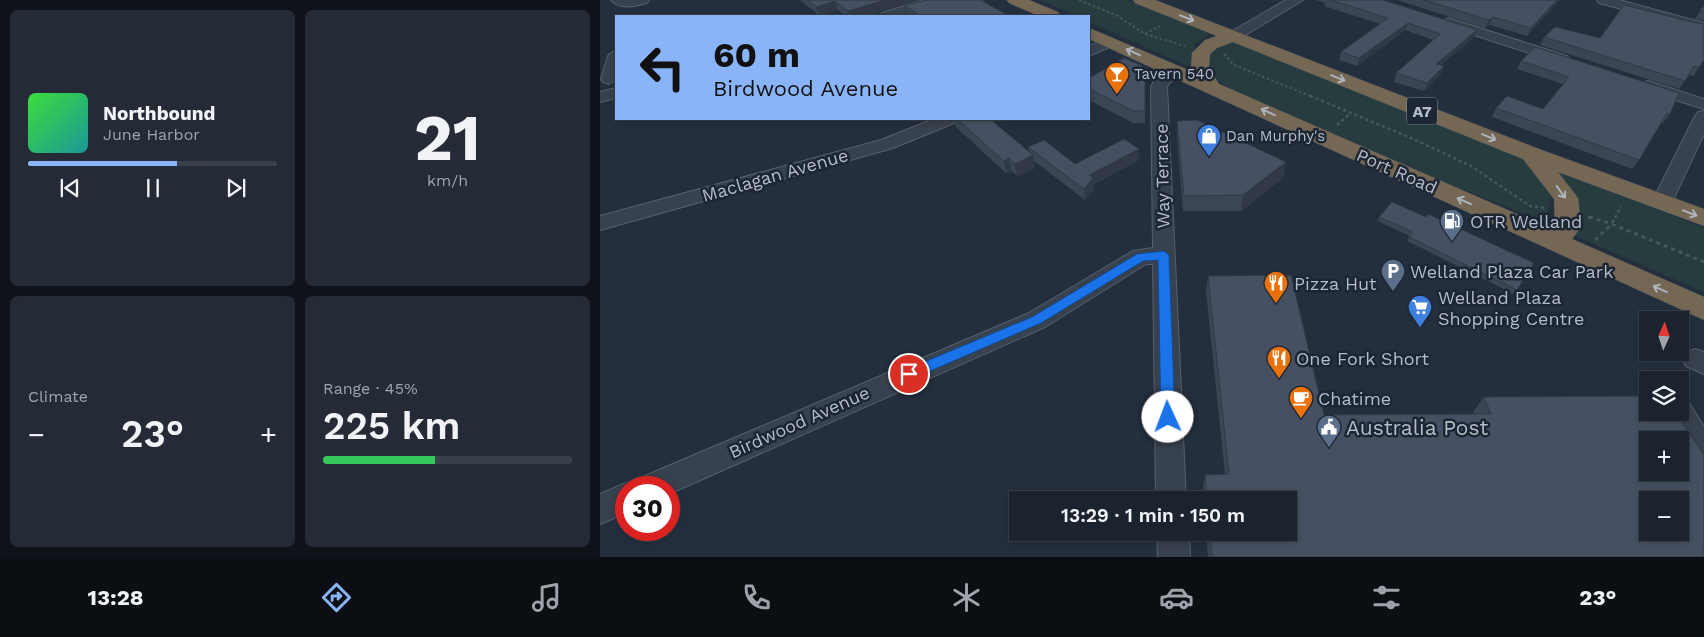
<!DOCTYPE html>
<meta charset="utf-8">
<style>
body{margin:0;font-family:"Work Sans",sans-serif;background:#242b36;color:#f1f3f6;height:100vh;display:flex;flex-direction:column;font-size:19px;white-space:nowrap}
*{box-sizing:border-box;margin:0}
p{font-size:16px;color:#a0a4aa}
.icon{flex:none;width:28px;height:28px;fill:none;stroke:currentColor;stroke-width:2;stroke-linecap:round;stroke-linejoin:round}
.map{position:relative;flex:1;overflow:hidden}
.panel{display:flex;flex-direction:column;gap:10px;padding:10px;background:#0f1319;width:600px}
.panel>*{flex:none}
.guide{position:absolute;left:15px;top:15px;width:475px;height:105px;border-radius:0px;box-shadow:0 2px 8px #0003,0 0 0 1px #39404a;background:#8ab4f8;color:#111;overflow:hidden}
.needle{width:32px;rotate:3deg}
.buttons{position:absolute;left:1039px;top:311px;display:grid;gap:10px}
.buttons a{display:grid;place-items:center;width:50px;height:50px;border-radius:0px;background:#1b232e;box-shadow:0 2px 8px #0003,0 0 0 1px #39404a;font-size:25px}
.speed{position:absolute;left:15px;top:476px;display:flex;gap:10px;font-size:25px;font-weight:700;text-align:center}
.speed>*{display:grid;place-content:center;width:65px;height:65px;border-radius:50%;background:#1b232e;box-shadow:0 2px 8px #0003,0 0 0 1px #39404a;line-height:1}
.speed .limit{border:8px solid #d22;background:#fff;color:#111}
.pin{position:absolute;display:grid;place-items:center;width:42px;height:42px;color:#fff;margin:-21px;border:2px solid #fff;border-radius:50%;box-shadow:0 1px 5px #0007}
.me{position:absolute;width:55px;margin:-28px;rotate:358deg;stroke-linejoin:round;filter:drop-shadow(0 0 4px #0008)}
.turn{display:flex;align-items:center;gap:18px;height:105px;padding:0 15px;font-size:22px}
.turn .icon{width:65px;height:65px;stroke-width:2.5}
.turn b{display:block;font-size:35px;line-height:42px}
.big{font-size:38px;font-weight:600;line-height:1.1}
.panel .widget{flex:1;display:flex;flex-direction:column;justify-content:center;gap:8px;min-width:0;padding:0 18px;border-radius:8px;background:#242b36}
.panel .dial{align-items:center;gap:0}
.dial b{font-size:65px;line-height:1}
.song{display:flex;align-items:center;gap:15px}
.cover{width:60px;height:60px;border-radius:8px;background:linear-gradient(135deg,hsl(120 70% 55%),hsl(180 70% 35%))}
.played{height:5px;border-radius:2px;background:linear-gradient(90deg,#8ab4f8 60%,#39404a 60%)}
.keys{display:flex;justify-content:space-around;direction:ltr}
.heat{display:flex;justify-content:space-between;align-items:center;font-size:28px;direction:ltr}
.charge{height:8px;border-radius:4px;background:linear-gradient(90deg,#34c759 45%,#39404a 0)}
.panel .tiles{flex:1;display:grid;gap:10px;grid-template-columns:repeat(2,1fr)}
.trip{position:absolute;left:409px;top:491px;width:288px;height:50px;border-radius:0px;background:#1b232e;box-shadow:0 2px 8px #0003,0 0 0 1px #39404a;font-weight:600;line-height:50px;text-align:center}
.menu{display:flex;height:80px;justify-content:space-around;align-items:center;background:#0b0e12;color:#a0a4aa}
.menu .icon{width:35px;height:35px}
.menu .on{color:#8ab4f8}
.menu b{font-size:22px;color:#f1f3f6}
main{display:flex;flex:1;min-height:0}
.map>svg:first-child{display:block}
</style>
<main>
<section class="panel">
<div class="tiles">
<div class="widget">
<div class="song"><i class="cover"></i><div><b>Northbound</b><p>June Harbor</p></div></div>
<div class="played"></div>
<div class="keys"><svg class="icon" aria-label="previous" viewBox="0 0 24 24"><path d="M18 5L8 12l10 7zM5 5v14"/></svg><svg class="icon" aria-label="pause" viewBox="0 0 24 24"><path d="M8 5v14M16 5v14"/></svg><svg class="icon" aria-label="next" viewBox="0 0 24 24"><path d="M6 5l10 7-10 7zM19 5v14"/></svg></div>
</div>
<div class="widget dial"><b>21</b><p>km/h</p></div>
<div class="widget"><p>Climate</p>
<div class="heat"><a>−</a><b class="big">23°</b><a>+</a></div>
</div>
<div class="widget"><p>Range · 45%</p><b class="big">225 km</b><div class="charge"></div></div>
</div>
</section>
<div class="map">
<svg width="1104" height="557" viewBox="0 0 1104 557">
<rect width="100%" height="100%" fill="#242f3e"/>
<path fill="#263c3f" d="M440 0H527L612 33 595 44 592 68 489 22V16H476Z
M634 40 912 151 930 164 952 197 945 222 844 182 735 134 634 92 604 70 605 55Z
M950 166 1104 228V292L971 234Z"/>
<g fill="none" stroke-linecap="round" stroke-linejoin="round">
<defs>
<path id="minor" d="M11 0H49L47 3C35 6 20 10 11 0Z
M324 0H345L343 3 300 16H280L282 13Z
M686 0H703L639 39H629L627 36 629 33Z
M997 0H1019L1104 23V31L999 3Z
M848 18 967 56 970 59 967 62H957L843 25 841 22Z
M509 38 514 39 516 42 514 45 489 56V46Z
M16 51V80L9 84 3 82 1 79 8 56 11 53Z
M577 67 582 69 585 72 569 83 567 87 586 500H556L553 264H546L445 327 69 494V488H26V513L0 524V494L26 483 36 487 40 478 429 313 533 251 553 248 551 87 556 77Z
M1048 81 1104 99V109L1042 89 1040 86 1042 83Z
M16 88V98L0 102V92Z
M1104 111V134L1072 202 1069 207 1062 209 1055 207 1052 202 1095 116 1098 112Z
M334 119H357L354 123 293 148 0 230V216L281 140Z
M1095 349 1104 352V374L1086 366 1082 359 1086 352Z
M1080 400 1089 403 1104 427V464L1094 460 1066 412H1080Z
M557 532H589L590 557H558Z"/>
<path id="highway" d="M407 0H429L458 12 460 16H439L409 3Z
M533 0H555L939 149 1104 209V226L958 172 978 198 981 227 972 239 1104 297V320L489 39V28L593 72 591 68 592 53 605 40 617 36 535 3ZM633 42 923 159 954 199 955 225 951 229 619 84 609 68 610 54 617 48Z"/>
</defs>
<use href="#minor" stroke="#565f6c" stroke-width="2"/>
<use href="#highway" stroke="#434c59" stroke-width="1"/>
<path stroke="#44595c" stroke-width="2" stroke-dasharray="2.5 2.5" stroke-linecap="butt" d="M479 0 516 15 545 34 585 46
M545 34 562 25
M624 54 634 65 713 97"/>
<path stroke="#44595c" stroke-width="2.5" stroke-dasharray="3 3" stroke-linecap="butt" d="M710 96 811 138 871 166 930 206 945 208
M737 125 750 114
M988 217 993 218
M1015 218 1021 206"/>
<path stroke="#44595c" stroke-width="3" stroke-dasharray="4 4" stroke-linecap="butt" d="M989 217 1012 224 1104 262
M995 240 1012 224 1015 217"/>
<use href="#minor" fill="#38414e" fill-rule="evenodd"/>
<use href="#highway" fill="#746855" fill-rule="evenodd"/>
</g>
<path fill="#3b4654" d="M200 0H318L266 16H246L238 10 220 16Z
M326 0H385L383 1 409 16H309L308 15 305 6Z
M716 0H783L874 37 841 65V74L824 91 794 82 796 73 833 40 805 30 757 66 739 60 741 52 780 24 724 6 725 3Z
M797 0H960L927 36 890 25 885 28Z
M1104 5V21L1095 19Z
M944 37 1000 38 1099 68 1093 76 1089 75 1079 89 940 45Z
M935 47 1070 114 1063 123 1061 122 1039 160 1032 169 892 117 896 108 943 109 963 84 917 69 921 61Z
M545 67V123H533L489 100V78Z
M354 119H390L429 152 428 147 475 164 539 149V160L493 185 494 189 485 200 434 161 435 168 417 176 412 171 406 173 356 127Z
M577 121 686 162 683 178 641 211H583L577 136Z
M779 217 934 263 914 294 807 241 809 236 778 221Z
M608 276 724 415 874 414 873 412 884 397 1104 557H608L606 532H688V500H604L603 487 605 475 625 474 606 291Z"/>
<path fill="#303945" d="M285 0H318L266 16H250L248 11Z
M957 0H960L927 36 931 28Z
M235 1 238 10 220 16 216 7Z
M893 17 890 25 885 28 889 20Z
M808 23 805 30 757 66 759 58Z
M877 30 874 37 833 72 836 64Z
M844 66 841 74 824 91 827 83Z
M539 149V160L493 185 494 189 485 200 484 189 489 175Z
M433 155 435 168 417 176 415 164Z
M409 158 412 171 406 173 404 161Z
M686 162 683 178 641 211 643 195Z"/>
<path fill="#455162" stroke="#303945" fill-rule="evenodd" d="M208 0H285L248 11 235 1 216 7Z
M326 0H380L409 16H320L305 6Z
M731 0H783L877 30 836 64 844 66 827 83 796 73 840 34 808 23 759 58 741 52 788 18Z
M824 0H957L931 28 893 17 889 20Z
M1024 5 1092 22 1104 24V59L1099 68 1094 66 1085 81 944 37 955 27 1000 38Z
M1104 5V12L1100 11Z
M935 47 1079 93 1070 114 1067 113 1039 160 896 108 907 96 943 109 969 77 921 61Z
M524 58 545 67V111H533L489 89V78Z
M357 119H390L433 155 415 164 409 158 404 161Z
M597 120 686 162 643 195 584 196 577 121Z
M524 139 539 149 489 175 493 178 484 189 428 147 444 140 475 164Z
M792 202 826 217 828 214 934 263 917 290 809 237 813 232 779 217Z
M691 275 724 415 891 414 884 397 1048 396V412H1075L1104 455V557H612L610 532H688V500H607L605 475 629 474 608 276ZM1048 440H1080V472H1048ZM1048 500H1080V532H1048Z"/>
<defs><path id="oneway-shaft" d="M-6 0H5M1.5-3L5.5 0L1.5 3" fill="none" stroke-width="1.6" stroke-linecap="round" stroke-linejoin="round" transform="scale(1.25)"/></defs>
<g stroke="#aeb4bd">
<use href="#oneway-shaft" transform="translate(587 18) rotate(21)"/>
<use href="#oneway-shaft" transform="translate(533 52) rotate(-156)"/>
<use href="#oneway-shaft" transform="translate(738 78) rotate(22)"/>
<use href="#oneway-shaft" transform="translate(668 112) rotate(-155)"/>
<use href="#oneway-shaft" transform="translate(889 137) rotate(22)"/>
<use href="#oneway-shaft" transform="translate(961 192) rotate(55)"/>
<use href="#oneway-shaft" transform="translate(864 201) rotate(-156)"/>
<use href="#oneway-shaft" transform="translate(1090 213) rotate(21)"/>
<use href="#oneway-shaft" transform="translate(1060 289) rotate(-156)"/>
</g>
<path fill="#1a73e8" stroke="#114b97" d="M564 251 569 255 575 417 573 421 568 423 563 421 561 417 558 260 543 261 441 323 314 378 309 380 305 378 303 374 305 370 432 317 537 254Z"/>
<defs>
<symbol id="bar-pin" viewBox="-11 -11 22 30"><path d="M0 17L-7.5 6A9.5 9.5 0 1 1 7.5 6Z" fill="#e8710a" stroke="#1d2633"/><path d="M-6-5H6L.8 .8V4.5H3.5V6h-7V4.5H-.8V.8Z" fill="#fff"/></symbol>
<symbol id="shop-pin" viewBox="-11 -11 22 30"><path d="M0 17L-7.5 6A9.5 9.5 0 1 1 7.5 6Z" fill="#3f7fe0" stroke="#1d2633"/><path d="M-5-2.5h2.3a2.7 3.5 0 0 1 5.4 0H5L5.5 6h-11ZM-1.5-2.5h3a1.5 2.3 0 0 0-3 0Z" fill="#fff"/></symbol>
<symbol id="fuel-pin" viewBox="-11 -11 22 30"><path d="M0 17L-7.5 6A9.5 9.5 0 1 1 7.5 6Z" fill="#5c6f8a" stroke="#1d2633"/><path d="M-5.5-6h7V0h2V4h1.3V-2.5L3-4.5l.8-.8L6-3V5H2.5V1h-1V6h-7ZM-4.2-4.7v3.2H.2V-4.7Z" fill="#fff"/></symbol>
<symbol id="parking-pin" viewBox="-11 -11 22 30"><path d="M0 17L-7.5 6A9.5 9.5 0 1 1 7.5 6Z" fill="#5c6f8a" stroke="#1d2633"/><path d="M-3.5-5.5H1a3.5 3.5 0 0 1 0 7H-1V5.5H-3.5ZM-1-3.4V-.6H.8a1.4 1.4 0 0 0 0-2.8Z" fill="#fff"/></symbol>
<symbol id="restaurant-pin" viewBox="-11 -11 22 30"><path d="M0 17L-7.5 6A9.5 9.5 0 1 1 7.5 6Z" fill="#e8710a" stroke="#1d2633"/><path d="M-5-6h1v4h1v-4h1v4h1v-4h1v5L-1.5 .5V6h-2V.5L-5-1ZM5-6V6H3V1.5H1.5Q1.5-4 5-6Z" fill="#fff"/></symbol>
<symbol id="supermarket-pin" viewBox="-11 -11 22 30"><path d="M0 17L-7.5 6A9.5 9.5 0 1 1 7.5 6Z" fill="#3f7fe0" stroke="#1d2633"/><path d="M-6-5.5h2.5l.6 2H6L4.5 2H-2.5L-4.4-4H-6ZM-1.5 3.2a1.3 1.3 0 1 0 .1 0ZM3 3.2a1.3 1.3 0 1 0 .1 0Z" fill="#fff"/></symbol>
<symbol id="cafe-pin" viewBox="-11 -11 22 30"><path d="M0 17L-7.5 6A9.5 9.5 0 1 1 7.5 6Z" fill="#e8710a" stroke="#1d2633"/><path d="M-5.5-4.5H6V0H3Q3 3.5 0 3.5H-2.5Q-5.5 3.5-5.5 0ZM3-3.2v2h1.7v-2ZM-6 4.5H4V6H-6Z" fill="#fff"/></symbol>
<symbol id="civic-pin" viewBox="-11 -11 22 30"><path d="M0 17L-7.5 6A9.5 9.5 0 1 1 7.5 6Z" fill="#5c6f8a" stroke="#1d2633"/><path d="M-.6-6.5H3V-4.5H.6V-3L4-1V1h2V6H-6V1h2V-1L-.6-3ZM-1.2 2.5V6h2.4V2.5Z" fill="#fff"/></symbol>
</defs>
<g fill-rule="evenodd">
<use href="#bar-pin" x="503" y="60" width="28" height="38"/>
<use href="#shop-pin" x="595" y="122" width="28" height="38"/>
<use href="#fuel-pin" x="838" y="207" width="28" height="38"/>
<use href="#parking-pin" x="779" y="257" width="28" height="38"/>
<use href="#restaurant-pin" x="662" y="269" width="28" height="38"/>
<use href="#supermarket-pin" x="806" y="293" width="28" height="38"/>
<use href="#restaurant-pin" x="665" y="344" width="28" height="38"/>
<use href="#cafe-pin" x="687" y="384" width="28" height="38"/>
<use href="#civic-pin" x="715" y="413" width="28" height="38"/>
</g>
<g text-anchor="middle" dominant-baseline="central" stroke-width="5" stroke-linejoin="round" paint-order="stroke">
<g font-size="15" fill="#b4bcc9" stroke="#1d2633" text-anchor="start">
<text x="534" y="74">Tavern 540</text>
<text x="626" y="136">Dan Murphy's</text>
</g>
<rect fill="#1d2633" stroke="#878f9c" stroke-width="1" x="807" y="97.5" width="30" height="27" rx="4"/>
<g font-size="16" font-weight="bold" fill="#b4bcc9">
<text x="822" y="111">A7</text>
</g>
<g font-size="18" fill="#b4bcc9" stroke="#1d2633">
<text transform="translate(797 171) rotate(24)">Port Road</text>
<text transform="translate(175 175) rotate(-16)">Maclagan Avenue</text>
<text transform="translate(562 176) rotate(-91)">Way Terrace</text>
<text transform="translate(199 422) rotate(-24)">Birdwood Avenue</text>
</g>
<g font-size="18" fill="#b4bcc9" stroke="#1d2633" text-anchor="start">
<text x="870" y="221">OTR Welland</text>
<text x="810" y="271">Welland Plaza Car Park</text>
<text x="694" y="283">Pizza Hut</text>
<text x="838" y="297">Welland Plaza<tspan x="838" dy="21">Shopping Centre</tspan></text>
<text x="696" y="358">One Fork Short</text>
<text x="718" y="398">Chatime</text>
</g>
<g font-size="21" fill="#b4bcc9" stroke="#1d2633" text-anchor="start">
<text x="746" y="427">Australia Post</text>
</g>
</g>
</svg>
<div class="buttons">
<a><svg class="needle" viewBox="-14 -14 28 28"><path d="M0-13l5 13h-10z" fill="#e53935"/><path d="M0 13l5-13h-10z" fill="#a0a4aa"/></svg></a>
<a><svg class="icon" aria-label="layers" viewBox="0 0 24 24"><path d="M12 4l9 5-9 5-9-5zM3 14l9 5 9-5"/></svg></a>
<a>+</a>
<a>−</a>
</div>
<div class="speed"><div class="limit">30</div></div>
<div class="pin" style="left:309px;top:374px;background:#d93025"><svg class="icon" aria-label="arrive" viewBox="0 0 24 24"><path d="M6 21V4h12l-3 4 3 4H6"/></svg></div>
<svg class="me" style="left:568px;top:417px" viewBox="-20 -20 40 40"><circle r="19" fill="#fff"/><path d="M0-13L10 11 0 6-10 11z" fill="#1a73e8"/></svg>
<div class="trip">13:29 · 1 min · 150 m</div>
<div class="guide">
<div class="turn"><svg class="icon" aria-label="left" viewBox="0 0 24 24"><path d="M17 20v-9H6M10 6l-5 5 5 5"/></svg><div><b>60 m</b>Birdwood Avenue</div></div>
</div>
</div>
</main>
<nav class="menu">
<b>13:28</b>
<svg class="icon on" aria-label="directions" viewBox="0 0 24 24"><path d="M12 3l9 9-9 9-9-9zM9 14v-3h6M13 9l2 2-2 2"/></svg>
<svg class="icon" aria-label="music" viewBox="0 0 24 24"><path d="M9 18V5l10-2v13"/><circle cx="6" cy="18" r="3"/><circle cx="16" cy="16" r="3"/></svg>
<svg class="icon" aria-label="phone" viewBox="0 0 24 24"><path d="M5 4h4l2 5-3 2q2 4 5 5l2-3 5 2v4C11 20 4 13 5 4z"/></svg>
<svg class="icon" aria-label="climate" viewBox="0 0 24 24"><path d="M12 3v18M4 7l16 10M4 17L20 7"/></svg>
<svg class="icon" aria-label="car" viewBox="0 0 24 24"><path d="M5 17H2v-5l4-1 3-4h7l3 4 3 1v5h-3M9 17h6M6 11h13"/><circle cx="7" cy="17" r="2"/><circle cx="17" cy="17" r="2"/></svg>
<svg class="icon" aria-label="filters" viewBox="0 0 24 24"><path d="M4 7h16M4 17h16"/><circle cx="9" cy="7" r="2"/><circle cx="15" cy="17" r="2"/></svg>
<b>23°</b>
</nav>
